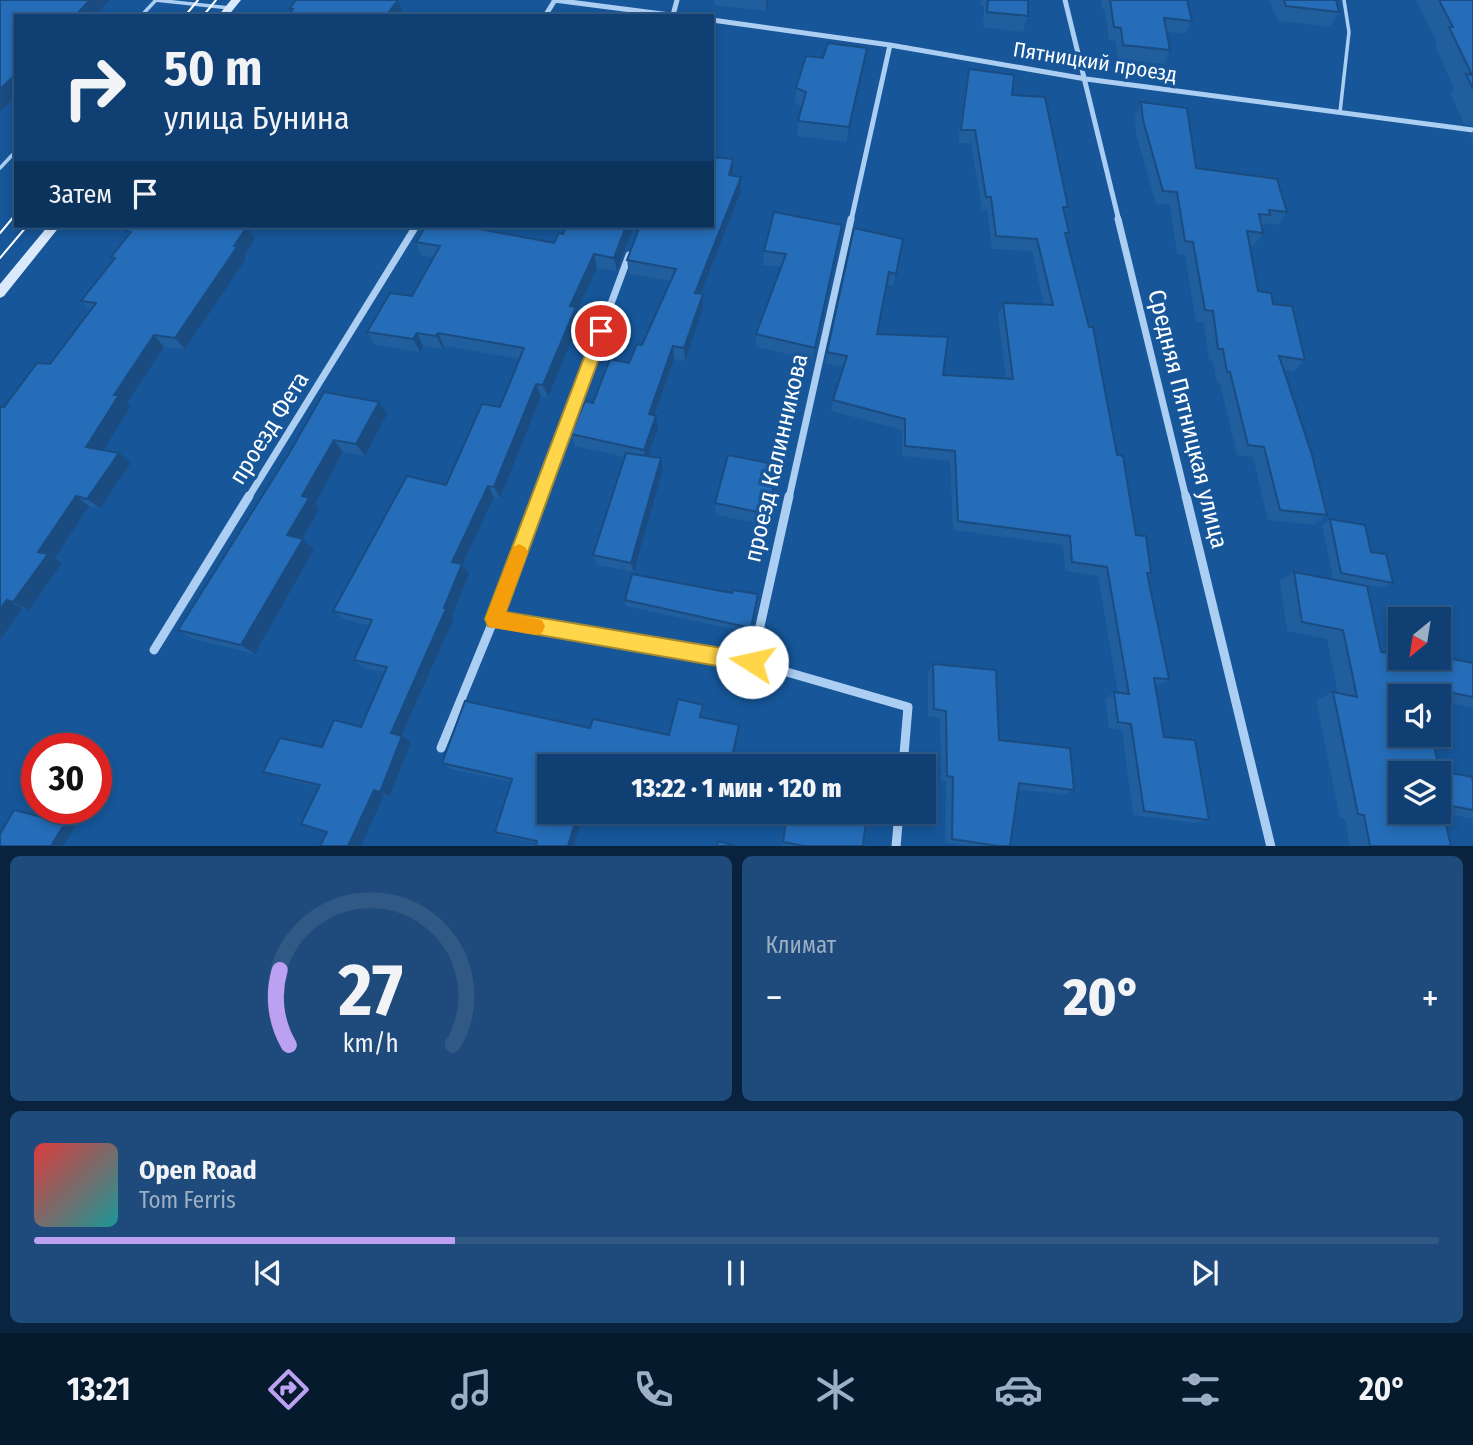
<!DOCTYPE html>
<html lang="ru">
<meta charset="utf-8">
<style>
body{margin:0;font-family:"Fira Sans Condensed",sans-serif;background:#1e4b7b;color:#f1f3f6;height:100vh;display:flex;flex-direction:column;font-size:26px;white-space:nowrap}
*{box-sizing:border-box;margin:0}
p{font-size:23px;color:#9cafc4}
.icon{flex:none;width:38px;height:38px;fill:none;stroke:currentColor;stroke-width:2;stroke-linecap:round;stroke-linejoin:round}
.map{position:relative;height:846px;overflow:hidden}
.drawer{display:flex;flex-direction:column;gap:10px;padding:10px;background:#09233f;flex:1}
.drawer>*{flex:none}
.top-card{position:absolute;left:14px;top:14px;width:700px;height:214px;border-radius:0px;box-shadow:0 4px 10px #0003,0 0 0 2px #305985;background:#104073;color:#f1f3f6;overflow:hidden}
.needle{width:46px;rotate:210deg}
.buttons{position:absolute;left:1388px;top:607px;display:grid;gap:14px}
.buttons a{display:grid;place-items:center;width:63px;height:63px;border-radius:0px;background:#104073;box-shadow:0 4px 10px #0003,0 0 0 2px #305985;font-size:35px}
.speed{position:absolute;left:21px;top:733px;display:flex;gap:14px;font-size:35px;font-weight:700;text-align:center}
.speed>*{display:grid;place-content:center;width:91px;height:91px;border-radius:50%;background:#104073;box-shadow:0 4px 10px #0003,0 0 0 2px #305985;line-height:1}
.speed .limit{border:10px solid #d22;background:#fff;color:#111}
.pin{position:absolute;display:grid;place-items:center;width:60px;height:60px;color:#fff;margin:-30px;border:4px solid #fff;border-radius:50%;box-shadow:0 2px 7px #0007}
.me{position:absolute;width:77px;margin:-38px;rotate:280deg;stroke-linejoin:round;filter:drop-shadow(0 0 5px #0008)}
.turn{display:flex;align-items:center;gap:24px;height:147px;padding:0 35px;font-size:32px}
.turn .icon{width:91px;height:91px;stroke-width:2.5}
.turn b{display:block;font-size:49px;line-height:60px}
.then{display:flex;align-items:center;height:66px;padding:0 35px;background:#0003;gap:14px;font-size:26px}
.big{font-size:52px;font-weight:800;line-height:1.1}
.drawer .card{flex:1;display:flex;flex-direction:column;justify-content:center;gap:10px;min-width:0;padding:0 24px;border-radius:10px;background:#1e4b7b}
.drawer .dial{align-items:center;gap:0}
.dial svg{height:182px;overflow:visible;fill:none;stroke:#305985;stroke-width:7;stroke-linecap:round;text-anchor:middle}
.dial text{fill:#f1f3f6;stroke:none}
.song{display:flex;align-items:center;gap:21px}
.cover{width:84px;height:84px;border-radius:10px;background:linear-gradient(135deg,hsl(0 70% 55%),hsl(180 70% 35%))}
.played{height:7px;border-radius:4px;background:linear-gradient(90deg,#bca0f2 30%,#305985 30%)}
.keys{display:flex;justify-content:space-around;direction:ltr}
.heat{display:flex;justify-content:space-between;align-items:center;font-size:38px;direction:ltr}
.drawer .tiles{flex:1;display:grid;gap:10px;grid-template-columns:1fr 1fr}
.card:last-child{grid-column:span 2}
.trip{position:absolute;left:537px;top:754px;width:399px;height:70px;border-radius:0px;background:#104073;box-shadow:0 4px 10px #0003,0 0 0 2px #305985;font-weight:800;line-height:70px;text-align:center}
.dock{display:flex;height:112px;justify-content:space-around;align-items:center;background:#061a2e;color:#9cafc4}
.dock .icon{width:49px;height:49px}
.dock .active{color:#bca0f2}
.dock b{font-size:32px;color:#f1f3f6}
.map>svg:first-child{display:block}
</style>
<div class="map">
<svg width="1473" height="847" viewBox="0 0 1473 847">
<rect width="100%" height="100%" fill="#165699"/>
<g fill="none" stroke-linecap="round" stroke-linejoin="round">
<path stroke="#abcef2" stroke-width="3.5" d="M155 0 230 8
M141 16 156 0
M1340 112 1349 32 1344 0
M0 168 16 151"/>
<path stroke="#abcef2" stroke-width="5" d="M554 0 678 16
M1065 0 1119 221
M673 15 677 0
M545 16 555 0
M712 20 890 45 1086 79 1473 130
M851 221 890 45"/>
<path stroke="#abcef2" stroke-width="7" d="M1118 219 1186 498
M248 498 416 226
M539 498 629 255
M789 498 851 219"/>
<path stroke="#abcef2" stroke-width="9" d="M789 496 752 662 908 707 903 766
M1186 496 1271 847
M494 619 752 662
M154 650 249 496
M441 748 494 619 540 496
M896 847 899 812"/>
<path fill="#daeafc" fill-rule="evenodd" d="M231 0H241L228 16H218Z
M48 226H60L4 296 0 298V284Z"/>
<path stroke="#fff" stroke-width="2" d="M185 16 198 0
M203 16 216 0
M0 233 16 214
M0 258 27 226"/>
</g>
<path fill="#205e9e" d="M714 0H769L766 11 715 5Z
M981 0H1028V16L1023 32 983 27 984 7 980 6Z
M1101 0H1187L1192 21 1185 34 1167 32 1170 50 1164 64 1118 59 1115 41 1109 40 1105 10 1102 9Z
M1269 0H1336L1339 12 1330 27 1278 21Z
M1416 0H1473V126L1464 124 1450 93 1454 89 1435 46 1437 43Z
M867 48 864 63 847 142 797 136 798 121 802 106 795 104 796 88 823 58Z
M969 69 1012 95 1068 207 1065 214 1069 233 1066 238 1136 535 1151 573 1148 576 1169 679 1159 685H1155L1164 737 1209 820 1196 823 1133 815 1122 730 1109 728 1105 699 1114 692 1118 693 1098 576 1065 571 1063 545 953 530 950 461 902 456V430L831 411 833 400 843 367 825 363 827 352 903 239 893 286 886 284 877 334 943 375 1006 378 998 315 1003 303 1044 305 1032 251 992 249 987 210H982L971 143H958L966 81Z
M1141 102 1196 168 1287 212 1278 225 1264 223 1262 226 1263 233 1254 246 1249 245 1258 291 1273 304 1305 360 1293 372 1283 370 1327 515 1314 525 1268 520 1253 457 1237 455 1220 384 1217 383 1213 361 1209 360 1204 323 1196 322 1185 255 1177 254 1170 205 1156 204 1136 134 1135 116Z
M1473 131V142L1470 135Z
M733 159V176L741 191 701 294 703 308 685 361 674 359 655 416 658 428 648 456 663 469 634 572 597 565 593 555 625 457 575 446 571 434 593 403 629 363 642 345 671 281 629 274 627 260Z
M567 226H634L617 271 597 268 577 311 580 320 548 397 541 396 500 498 494 497 462 565 469 574 452 616 454 618 402 736 411 742 390 796 384 795 327 832 319 787 277 777 263 772 322 747 361 727 385 672 364 668 354 660 369 626 344 619 333 611 446 485 500 407 520 359 444 346 443 349 423 346 420 352 375 345 367 332 412 296 433 257 422 256 416 242 480 229 554 243 563 234Z
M247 227 255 239 244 256 246 259 185 349 164 347 127 403 131 406 103 450 119 453 131 463 100 508 89 506 55 558 62 563 29 610 23 608 0 640V406L4 407 50 364 91 310 81 301 113 260 111 257 129 235 126 231Z
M840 238 813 360 756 347V334L782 267 763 265 764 251Z
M379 402 387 414 365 456 343 452 315 504 319 509 302 539 314 549 255 654 193 639 178 630 291 450Z
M779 465 778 478 766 525 716 515 715 503Z
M1330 519 1371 552 1393 583 1383 588 1333 579 1322 525Z
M1294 572 1381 652 1436 663 1447 658 1473 663V708L1438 701V696H1400L1440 771 1473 781V819L1443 813 1451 846H1350L1345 819 1340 818 1316 700 1333 692 1338 693 1327 639 1287 631 1280 581Z
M758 599 751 633 626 606 625 600Z
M933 664 999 740 1074 790 1064 795 1018 789 1010 846H970L945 843 946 782 941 781 940 718 928 716V672Z
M703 705 704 712 702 717 739 725V731L732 766H550V812H584L574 846H536L537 843 502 836 495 832 511 782 451 769 442 763 590 728 669 735Z
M631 812H649L648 816Z
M786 812H867L863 846H786L781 845Z"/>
<path fill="#1a4c81" d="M90 0H110L95 16H75Z
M398 0 403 12 400 16H386Z
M766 0H769L766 11Z
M867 48 864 63 847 142 849 127Z
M16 74V96L0 111V89Z
M733 159V174L729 189V175Z
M741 177V191L696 306 695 293Z
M842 225 840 238 813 360 815 348Z
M470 226H482L474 241 469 227Z
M626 226H634L617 271 614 258Z
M247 227 255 239 244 256 246 259 185 349 175 338Z
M594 254 597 268 577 311 580 320 548 397 543 385 570 306Z
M703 294V308L685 361 684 348Z
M417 333 423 346 420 352 413 339Z
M438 333 444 346 443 349 436 336Z
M154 335 164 347 127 403 131 406 99 457 86 447 114 395Z
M673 346 674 359 651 426 649 414Z
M536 384 541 396 500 498 494 487Z
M379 402 387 414 365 456 356 444Z
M656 416 658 428 646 461 644 450Z
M334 440 343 452 315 504 319 509 298 546 287 535 302 496Z
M119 453 131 463 100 508 87 499Z
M661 458 663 469 634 572 631 563Z
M779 465 778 478 766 525 767 514Z
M488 486 494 497 462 565 469 574 452 616 454 618 400 739 391 733 444 608 452 562Z
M76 496 89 506 55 558 62 563 29 610 13 602 38 552Z
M303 539 314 549 255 654 241 645Z
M7 600 23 608 0 640V609Z
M739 725V731L732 766H730Z
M402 736 411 742 390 796 380 792Z
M374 790 384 795 361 846H348Z
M14 810 26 812 76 825 63 846H51Z
M578 812H584L574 846H568Z"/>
<path fill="#256db8" stroke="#1a4c81" stroke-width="2" fill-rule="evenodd" d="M0 0H90L75 16H16V74L0 89Z
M296 0H398L386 16H288L293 9 290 8Z
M988 0H1028V16L987 12Z
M1110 0H1187L1192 21 1164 18 1170 50 1123 45 1121 28 1114 27Z
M1284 0H1336L1339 12 1286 6Z
M1439 0H1473V89L1466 74 1472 75 1449 27H1453Z
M828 43 867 48 849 127 798 121 806 92 796 88 806 56 823 58Z
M969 69 1014 75 1012 95 1045 97 1068 207H1063L1069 233H1065L1089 327H1093L1117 455 1123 456 1136 535 1146 536 1151 573H1147L1169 679 1154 678 1164 737 1195 740 1209 820 1144 811 1131 724 1118 722 1114 692 1129 694 1107 567 1072 562 1070 536 958 521 955 451 905 446V419L833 400 847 356 827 352 854 228 903 239 896 274 889 272 877 334 948 337 943 375 1013 379 1003 303 1053 305 1037 239 996 236 991 197H986L975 130H961Z
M1141 102 1187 108 1196 168 1277 179 1287 212 1269 210 1270 215 1259 214 1263 233 1247 231 1258 291 1271 293 1273 304 1292 306 1305 360 1279 356 1312 455 1327 515 1280 510 1264 447 1248 445 1230 372H1227L1223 349H1218L1213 311 1205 310 1193 242 1185 241 1177 192 1163 191 1143 120Z
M712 157 733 159 729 175 741 177 695 293 703 294 684 348 673 346 649 414 656 416 644 450 571 434 585 401 593 403 610 359 629 363 637 344 642 345 676 269 627 260 640 226H712Z
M774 212 842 225 815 348 756 334 786 254 764 251Z
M130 226H237L247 227 234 246 237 247 175 338 154 335 114 395H119L86 447 119 453 87 499 76 496 38 552 48 554 13 602 7 600 0 609V406L4 407 37 363 50 364 96 303 81 301 115 258 111 257 131 232 126 231Z
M426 226H470L469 227 554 243 559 233 563 234 567 226H626L614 258 594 254 570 306 576 307 543 385 536 384 494 487 488 486 452 562 462 564 444 608 446 609 391 733 402 736 380 792 374 790 348 846H320L327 832 301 824 320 785 263 772 280 738 322 747 334 720 361 727 387 667 354 660 372 620 333 611 407 476 446 485 482 404 500 407 524 348 438 333 436 336 417 333 413 339 367 332 390 293 412 296 440 246 416 242Z
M324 392 379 402 356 444 334 440 302 496 309 498 287 535 303 539 241 645 178 630 291 450Z
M626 453 661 458 631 563 593 555Z
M728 455 779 465 767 514 715 503Z
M1330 519 1365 525 1371 552 1386 554 1393 583 1341 573Z
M1294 572 1367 586 1381 652 1400 655V658H1413L1448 665 1447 658 1473 663V697L1419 686 1422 696H1400V735H1431L1440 771 1472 777 1473 781V810L1441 804 1451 846H1370L1364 815 1358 814 1333 692 1357 697 1343 630 1302 622ZM1400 774H1438V812H1400Z
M632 574 732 593 733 590 758 594 751 628 625 600Z
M933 664 996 670 999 740 1070 748 1074 790 1019 783 1010 846H998L952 839 953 777 947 776 946 711 934 709Z
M678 699 703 705 700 717 739 725 730 766H706L690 763 689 766H550V812H578L568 846H536L537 841 495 832 512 779 442 763 465 701 590 728 593 719 669 735Z
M14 810 65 823 51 846H0V834Z
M787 812H867L863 846H804L783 842Z
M718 841 736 846H717Z"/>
<path fill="#ffd54a" stroke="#a68a30" stroke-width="2" d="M601 325 609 331 506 612 752 653 758 656 761 662 758 669 752 672 488 626 485 619 594 331Z"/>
<path fill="#f59e0b" d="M519 544 525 547 528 552 506 612 542 620 545 626 542 633 536 635 494 628 488 626 485 619 513 547Z"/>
<g text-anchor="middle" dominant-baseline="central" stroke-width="7" stroke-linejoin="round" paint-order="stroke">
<g font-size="21" fill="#fff" stroke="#165699">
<text transform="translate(1095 62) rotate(9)">Пятницкий проезд</text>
</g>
<g font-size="24" fill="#fff" stroke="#165699">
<text transform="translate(1188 419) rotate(76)">Средняя Пятницкая улица</text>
<text transform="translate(269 428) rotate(-58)">проезд Фета</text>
<text transform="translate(776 458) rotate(-77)">проезд Калинникова</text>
</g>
</g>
</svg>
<div class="buttons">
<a><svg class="needle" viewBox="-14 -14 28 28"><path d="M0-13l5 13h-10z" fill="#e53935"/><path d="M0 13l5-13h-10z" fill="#9cafc4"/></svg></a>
<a><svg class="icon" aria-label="sound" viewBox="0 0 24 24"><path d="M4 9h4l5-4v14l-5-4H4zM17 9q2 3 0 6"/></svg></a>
<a><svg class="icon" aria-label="layers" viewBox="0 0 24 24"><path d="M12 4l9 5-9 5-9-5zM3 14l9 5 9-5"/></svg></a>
</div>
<div class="speed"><div class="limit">30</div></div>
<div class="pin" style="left:601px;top:331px;background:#d93025"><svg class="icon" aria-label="arrive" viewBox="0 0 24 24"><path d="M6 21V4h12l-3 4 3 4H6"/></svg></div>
<svg class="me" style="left:752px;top:662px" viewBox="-20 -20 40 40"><circle r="19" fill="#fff"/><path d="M0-13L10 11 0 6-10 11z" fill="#ffd54a"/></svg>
<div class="trip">13:22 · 1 мин · 120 m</div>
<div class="top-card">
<div class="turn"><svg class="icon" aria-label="right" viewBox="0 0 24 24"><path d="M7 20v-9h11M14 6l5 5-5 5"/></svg><div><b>50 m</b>улица Бунина</div></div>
<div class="then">Затем<svg class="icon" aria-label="arrive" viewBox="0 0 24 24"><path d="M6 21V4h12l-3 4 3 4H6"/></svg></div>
</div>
</div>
<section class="drawer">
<div class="tiles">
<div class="card dial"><svg viewBox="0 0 100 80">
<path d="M14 69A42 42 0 1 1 86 69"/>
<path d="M14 69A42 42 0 0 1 10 36" stroke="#bca0f2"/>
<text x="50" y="56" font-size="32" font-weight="700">27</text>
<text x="50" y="72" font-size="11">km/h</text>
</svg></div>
<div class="card"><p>Климат</p>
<div class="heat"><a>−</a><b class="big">20°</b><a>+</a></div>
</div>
<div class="card">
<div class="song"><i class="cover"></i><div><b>Open Road</b><p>Tom Ferris</p></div></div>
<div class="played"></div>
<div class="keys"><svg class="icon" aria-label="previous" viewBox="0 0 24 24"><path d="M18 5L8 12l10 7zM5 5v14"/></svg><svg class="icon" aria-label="pause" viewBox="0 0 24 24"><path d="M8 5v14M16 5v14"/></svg><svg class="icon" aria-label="next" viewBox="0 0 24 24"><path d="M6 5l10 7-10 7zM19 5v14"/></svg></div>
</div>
</div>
</section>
<nav class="dock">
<b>13:21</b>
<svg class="icon active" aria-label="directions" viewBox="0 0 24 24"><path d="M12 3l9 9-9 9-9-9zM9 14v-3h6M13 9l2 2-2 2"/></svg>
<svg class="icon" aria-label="music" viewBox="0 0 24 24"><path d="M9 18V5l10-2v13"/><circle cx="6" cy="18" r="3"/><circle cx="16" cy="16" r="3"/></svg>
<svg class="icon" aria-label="phone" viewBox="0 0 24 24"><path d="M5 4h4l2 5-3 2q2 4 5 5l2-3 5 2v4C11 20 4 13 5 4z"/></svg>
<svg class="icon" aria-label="climate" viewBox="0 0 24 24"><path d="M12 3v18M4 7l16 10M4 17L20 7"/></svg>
<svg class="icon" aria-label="car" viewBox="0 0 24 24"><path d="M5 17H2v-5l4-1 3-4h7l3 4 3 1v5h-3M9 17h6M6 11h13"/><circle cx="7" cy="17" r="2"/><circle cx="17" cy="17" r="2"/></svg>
<svg class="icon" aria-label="filters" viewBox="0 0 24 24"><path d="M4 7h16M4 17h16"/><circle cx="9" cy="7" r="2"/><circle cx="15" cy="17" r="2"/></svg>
<b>20°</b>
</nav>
